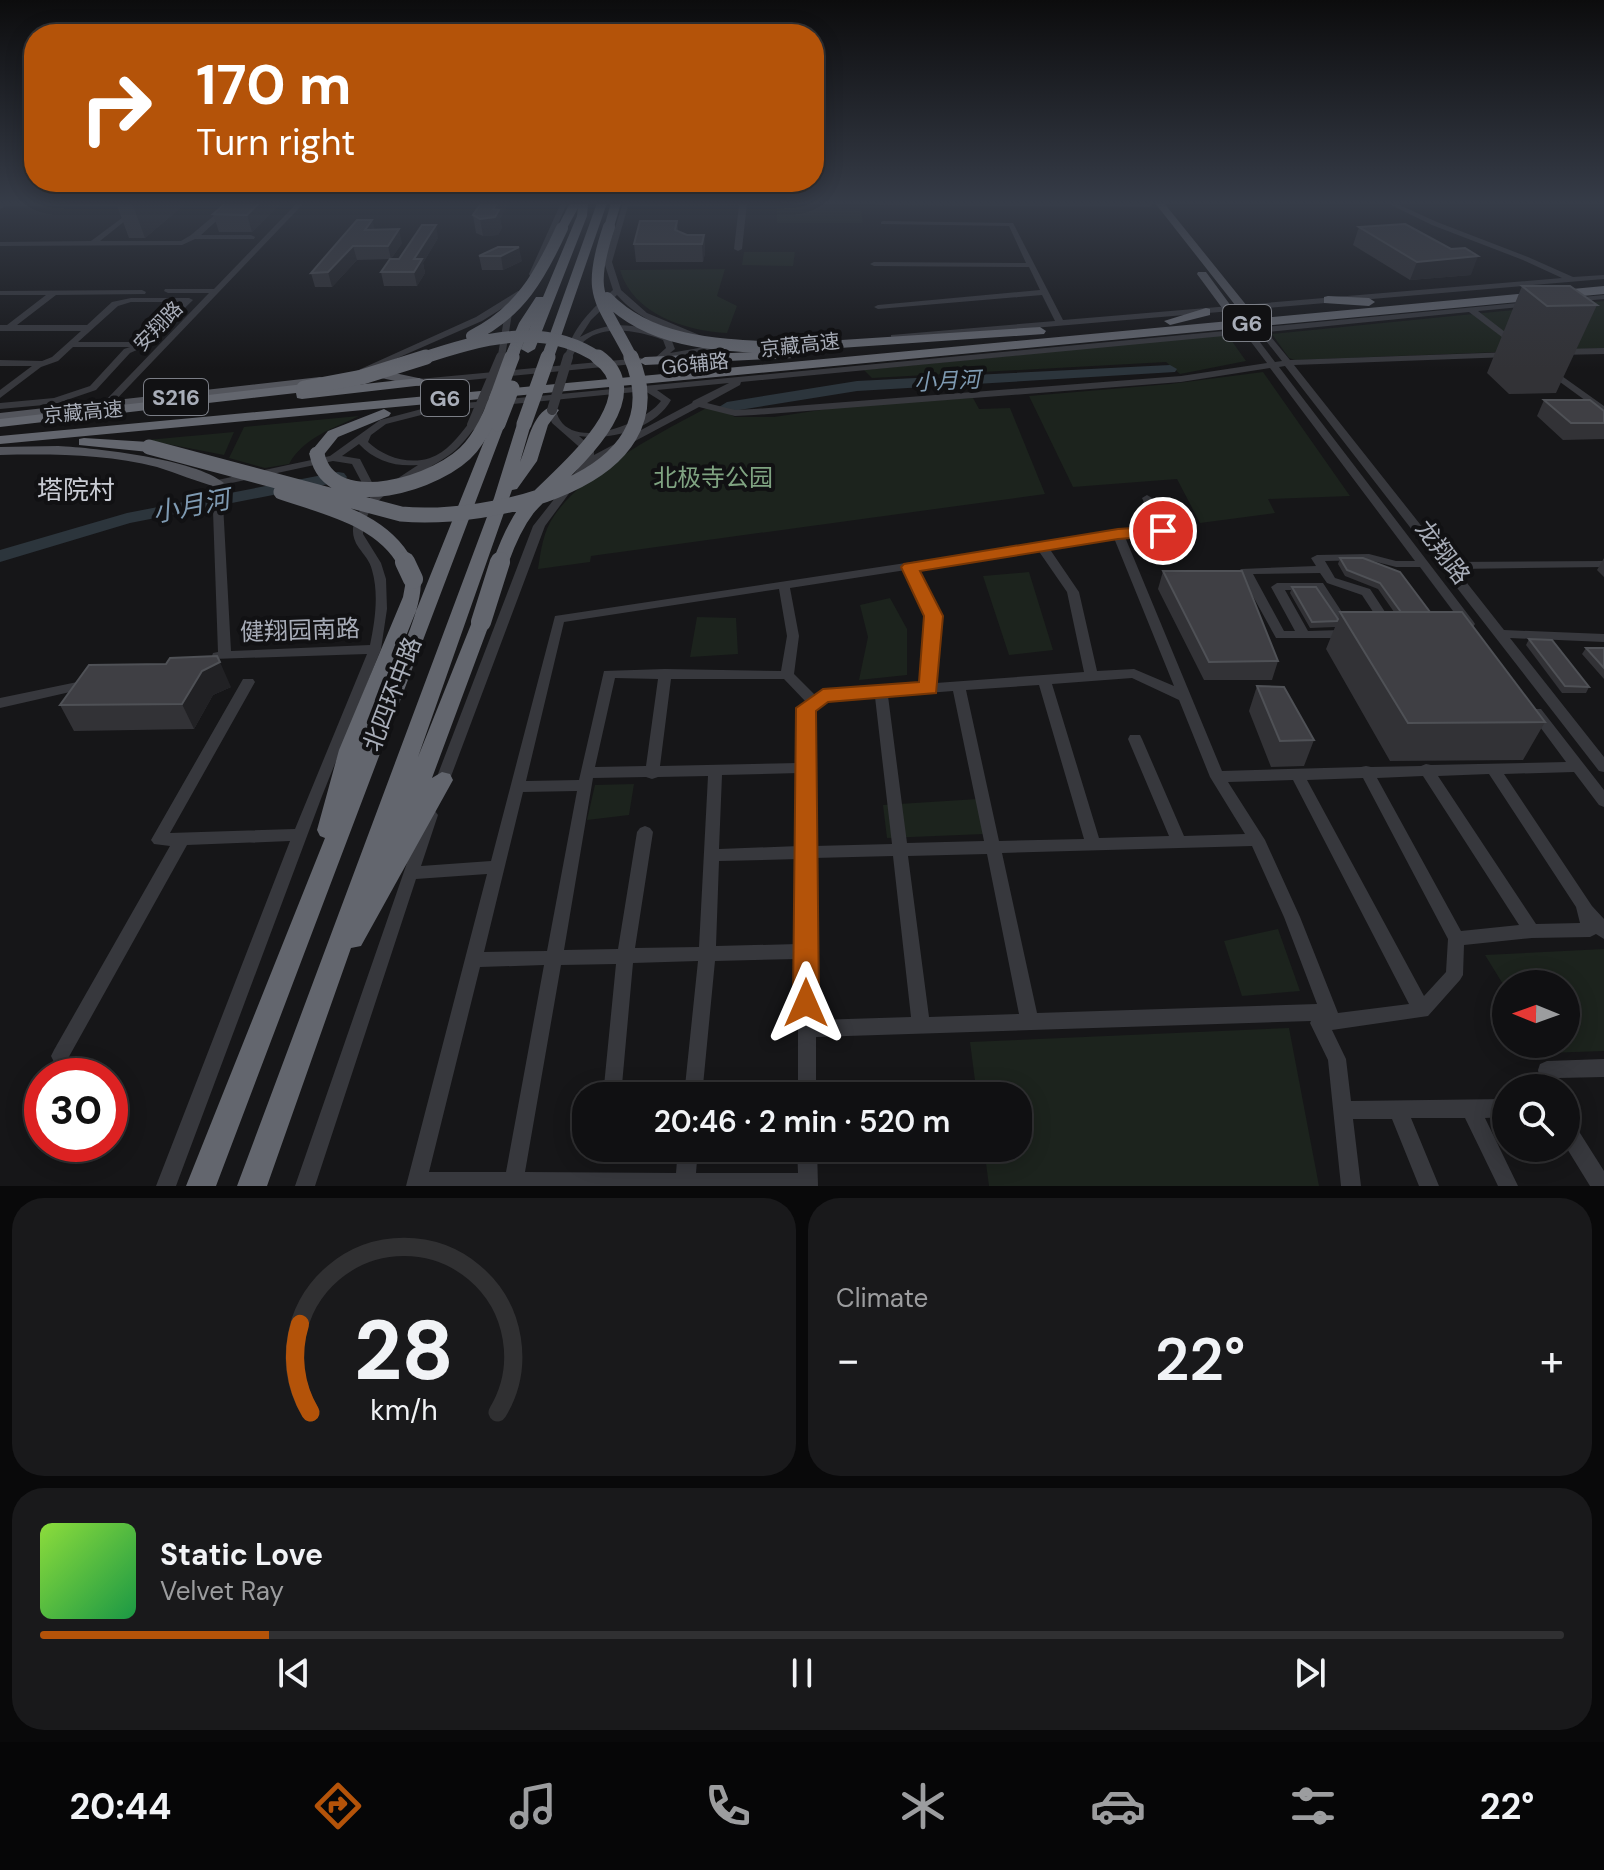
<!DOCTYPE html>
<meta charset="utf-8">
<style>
body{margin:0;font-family:"DM Sans","Noto Sans SC",sans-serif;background:#19191b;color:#f1f3f6;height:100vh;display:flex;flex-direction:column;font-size:30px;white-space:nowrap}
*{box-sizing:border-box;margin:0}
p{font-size:26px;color:#9c9d9f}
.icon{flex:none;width:44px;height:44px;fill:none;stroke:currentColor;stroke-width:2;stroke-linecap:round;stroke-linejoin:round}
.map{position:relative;height:1186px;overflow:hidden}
.sheet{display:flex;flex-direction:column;gap:12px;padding:12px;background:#09090a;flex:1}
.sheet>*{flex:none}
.hud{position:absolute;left:24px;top:24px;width:800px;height:168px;border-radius:32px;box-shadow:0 4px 20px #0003,0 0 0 2px #303032;background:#b45309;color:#fff;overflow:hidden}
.needle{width:52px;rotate:271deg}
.controls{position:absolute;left:1492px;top:970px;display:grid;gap:16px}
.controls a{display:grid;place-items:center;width:88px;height:88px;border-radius:50%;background:#101012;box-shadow:0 4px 20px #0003,0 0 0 2px #303032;font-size:40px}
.speed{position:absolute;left:24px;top:1058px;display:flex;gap:16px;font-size:40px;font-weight:700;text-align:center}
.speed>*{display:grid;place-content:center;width:104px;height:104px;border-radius:50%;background:#101012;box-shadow:0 4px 20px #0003,0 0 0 2px #303032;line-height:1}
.speed .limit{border:12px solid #d22;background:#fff;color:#111}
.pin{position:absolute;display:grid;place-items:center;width:68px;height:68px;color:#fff;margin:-34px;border:4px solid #fff;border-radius:50%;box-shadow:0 2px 8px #0007}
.me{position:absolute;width:88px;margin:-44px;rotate:0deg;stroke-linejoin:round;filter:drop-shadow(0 0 6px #0008)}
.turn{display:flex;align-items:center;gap:28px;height:168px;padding:0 40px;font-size:36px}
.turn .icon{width:104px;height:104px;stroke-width:2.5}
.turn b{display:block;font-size:56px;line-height:68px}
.big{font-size:60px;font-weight:600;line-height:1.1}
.sheet .widget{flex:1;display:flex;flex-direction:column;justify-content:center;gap:12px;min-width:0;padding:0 28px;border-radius:32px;background:#19191b}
.sheet .dial{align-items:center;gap:0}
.dial svg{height:208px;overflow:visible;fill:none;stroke:#303032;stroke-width:7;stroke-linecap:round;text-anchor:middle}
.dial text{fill:#f1f3f6;stroke:none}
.song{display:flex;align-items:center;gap:24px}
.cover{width:96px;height:96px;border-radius:12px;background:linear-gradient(135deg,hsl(90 70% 55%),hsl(140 70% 35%))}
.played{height:8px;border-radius:4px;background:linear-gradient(90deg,#b45309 15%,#303032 15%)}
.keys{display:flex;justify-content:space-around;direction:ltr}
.heat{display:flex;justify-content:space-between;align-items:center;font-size:44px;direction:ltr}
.sheet .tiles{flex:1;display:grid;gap:12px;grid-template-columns:1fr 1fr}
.widget:last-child{grid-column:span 2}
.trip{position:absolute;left:572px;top:1082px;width:460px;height:80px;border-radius:32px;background:#101012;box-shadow:0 4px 20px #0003,0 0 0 2px #303032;font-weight:600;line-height:80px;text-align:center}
.tab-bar{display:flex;height:128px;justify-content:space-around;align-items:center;background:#060607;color:#9c9d9f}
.tab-bar .icon{width:56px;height:56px}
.tab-bar .current{color:#b45309}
.tab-bar b{font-size:36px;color:#f1f3f6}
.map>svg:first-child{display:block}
</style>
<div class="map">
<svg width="1604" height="1186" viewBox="0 0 1604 1186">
<rect width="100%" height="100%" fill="#161618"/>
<path fill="#1c231d" d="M777 208 861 209 863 223H777Z
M744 252H795L793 266 742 265Z
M725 269 717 296 737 306 727 333C685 331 633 314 620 270Z
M1604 301V348L1295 360 1289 358 1272 334Z
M1223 335 1229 337 1246 361 1180 374 1166 362 872 378 864 370Z
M1263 372 1350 496 1268 499 1275 513 1200 523 1177 479 1073 487 1029 396 1170 384Z
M973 398 979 409 1010 408 1045 494 591 556 590 562 538 569C541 550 543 532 554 516 583 472 665 430 712 405L735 417H774L847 406Z
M359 416C334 428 303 438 289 464L265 468 229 458 244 427Z
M234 432 224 455 147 440Z
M1029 572 1053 650 1009 655 983 576Z
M890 598 907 629V675L859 680 868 637 860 605Z
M697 617 736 618 738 654 690 657Z
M634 784 629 815 587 820 595 785Z
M978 799 984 834 887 838 883 805Z
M1278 929 1300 991 1242 996 1224 941Z
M1604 949V1051L1547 1053 1541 1044H1566V984H1506V989L1485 955Z
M1289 1028 1319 1186H989L984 1148H1018V1096H977L970 1042Z"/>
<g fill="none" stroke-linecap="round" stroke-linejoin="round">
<path fill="#2c353c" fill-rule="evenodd" d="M1170 365 1177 369 1175 372 857 391 727 412 719 407 727 402 857 381Z
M338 472 344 473 347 477 344 481 130 523 0 562V550L127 513Z"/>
<path fill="#37383d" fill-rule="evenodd" d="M2 203H135V204L132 206H6L0 209V204Z
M229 203H236L201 235H251L255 237 254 239H195L182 245 0 246V242L91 241 134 209 137 211 136 212 100 241H181L191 235Z
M297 203H304L110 406H104V402L209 293H168L164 291 165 289H214Z
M561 203H567L537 274 530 276 529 274Z
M623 203H747L742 249 738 251 734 249 739 205 628 206 612 262 621 290 647 313 704 337 697 339C667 330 638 319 617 295L591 320 580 337C612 318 637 325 670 336L675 349 670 353 728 343 732 346 731 348 659 361 655 358 666 348 663 340C634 329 591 321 573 355H567L566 353C574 326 592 309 613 290L604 262Z
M874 203H1149L1152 205 1149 207 877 205Z
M1387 203H1395L1437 222 1528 257 1573 277 1604 275V279L894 340 891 339V335L1055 321 1042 295 878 309 874 307 878 305 1040 290 1029 267 874 266 870 264 874 262 1026 263 1009 226 881 224V222L883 221 1013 223 1063 320 1562 278 1523 260 1432 225Z
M142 290 146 292 145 294 56 295 17 325H87L112 302 131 298H189L193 300 146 346 130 353 96 390 55 404 0 409V403L54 398 90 386 124 349 130 347H73L58 361 41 367 0 398V390L32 366H0V360L42 361 52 357 81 331H0V325H7L46 295H0V291ZM131 302H182L140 342H78L118 306Z
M518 291 525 293 507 305 513 307 505 357 498 355 506 306 482 321 361 374H355L354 372 476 317Z
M1604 295V299L1571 302 1567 300 1571 298Z
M1529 302H1532V306L1478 311 1518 342 1519 344 1515 347 1469 312 1267 332 1290 360 1512 352V356L1509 357 1294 365 1450 562 1604 561V567L1456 569 1504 630 1604 634V642L1510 638 1604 757V772L1599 771 1285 366 1279 367 1473 621 1475 624 1473 627H1465L1420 567H1396L1369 560 1325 561 1335 578 1370 589 1393 624 1387 628 1383 627 1362 595 1327 583 1320 573 1253 574 1284 631H1295L1271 587 1277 583H1323L1349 623 1355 627 1350 631 1353 634 1351 637 1347 638H1276L1239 571 1241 569 1316 566 1311 558 1317 555 1369 554 1396 561H1415L1270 368 1181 382 754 415 735 416 699 407 590 465 545 526 447 787 445 791 440 792 435 791 433 787 533 526 577 470 585 452 552 423 547 410 549 408H555C557 412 557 416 560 420 578 449 645 423 661 401L645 391 433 412 386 424 371 435 368 442C384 457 408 465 430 458 446 453 459 436 469 423H475L477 425C469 435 462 445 452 453 425 474 362 494 363 534L381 563 386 579 387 609 381 649 322 796 176 1186H156L290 841 187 845 66 1062 60 1065 54 1062 51 1056 54 1050 170 846 154 844 151 840 243 679H253L255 682 170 833 295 829 367 654 213 659 212 656 213 653 218 652 212 483 213 481 330 456 380 420 433 406ZM1259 332 1282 361 1275 362 1253 333ZM1245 334 1267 363 1181 376 754 409 735 410 707 403 740 385 741 382ZM729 383 693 401 692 403 594 455V449L579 436C610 441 655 429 671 400L657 390ZM359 444C375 461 395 467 418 465L377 492 360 459 342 456ZM333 461 352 464 370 498C356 513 346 530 359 548 364 555 370 561 372 570 379 594 375 621 370 645L231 651 222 485ZM1285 590H1315L1341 630 1308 631Z
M1604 348V354L1559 355 1555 352 1559 349Z
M641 358 645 361 644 363 419 385 414 382 419 379Z
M1552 369 1604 406V414L1549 374V370Z
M1147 495 1152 498 1167 528 1189 527 1195 530 1189 533 1125 537 1222 771 1361 767 1366 766 1371 767 1421 766 1426 764 1431 765 1566 762 1529 712 1531 709H1541L1604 790V807L1599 805 1574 772 1504 774 1592 906 1604 919V939L1596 934 1590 937 1532 938 1464 945 1463 975 1460 980 1428 1016 1332 1030 1346 1059 1351 1101 1506 1099V1117L1485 1118 1518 1186H1498L1465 1118H1411L1439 1186H1419L1392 1119H1353L1361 1186H1341L1328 1060 1310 1023 1311 1021 816 1037V1096H798V959L715 961 702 1096H684L698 961 633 963 621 1096H603L616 964 561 965 525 1172 676 1173 678 1148H698L696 1173H798L797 1148H817L818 1186H406L487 874 416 879 315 1186H295L425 811 430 809 435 811 438 815 421 866 491 861 555 616 1118 531 1156 528 1142 498ZM1114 538 1174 686 1134 669 1097 671 1079 592 1049 548ZM1038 550 1067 592 1084 672 936 683 940 616 916 568ZM906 570 928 616 923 684 823 691 815 695 794 674 799 636 790 588ZM779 589 787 636 781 671 665 669 604 671 579 780 526 781 564 622ZM615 678 658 679 646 766 595 767ZM1132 678 1179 700 1210 777 1245 834 1184 836 1142 739 1140 735H1130L1128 739 1169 836 1099 838 1052 684ZM671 679H784L806 702 799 708V763L660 766ZM1039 685 1084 839 999 841 966 690ZM953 691 984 841 907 843 888 696ZM875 697 892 844 814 846 813 710 826 700ZM799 773V846L719 849 722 775ZM1489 774 1576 907 1580 923 1536 924 1438 776ZM708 776 699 947 635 948 653 832 650 828 645 826 640 828 637 832 618 949 564 950 593 778 646 777 652 779 658 777ZM1423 776 1519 925 1461 931 1377 778ZM1363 778 1448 939 1446 972 1424 996 1307 780ZM1293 780 1409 1004 1338 1013 1300 917 1265 840 1228 782ZM577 791 547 951 484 952 523 792ZM1252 846 1284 917 1317 1004 1037 1013 1002 853ZM987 854 1019 1014 929 1017 908 856ZM893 856 911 1017 816 1020 814 858ZM799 859 798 944 716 946 719 861ZM544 965 506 1172H429L480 967Z
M87 680 92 681 94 684 92 687 0 708V698Z
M1604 1059V1077L1558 1078 1559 1088H1541L1538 1070 1540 1064 1547 1061Z
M1566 1119 1573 1122 1604 1171V1186H1590L1566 1147Z"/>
<path fill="#53555c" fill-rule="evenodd" d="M1155 203H1164L1247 306V310H1239Z
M1198 272H1206L1234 310 1233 312H1225L1197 274Z
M371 368 423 379 425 382 419 386 367 375 365 372Z
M320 377 324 378V384L0 421V413Z
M58 446C97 448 195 459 224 483L217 487C197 482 177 473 157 467 106 454 53 454 0 455V447Z"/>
<path fill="#63666e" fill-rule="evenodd" d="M570 203H588L587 216 535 349 528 353 521 349 534 318 519 354H509L507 351 519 323 536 297H543L577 216 578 208 566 230 557 228Z
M597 203H607L558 345 547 348 546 345Z
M611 203H621L614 227 609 230 604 227Z
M1604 286V294L0 444V436Z
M1328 296 1369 298 1375 302 1369 306 1324 303V297Z
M1206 308 1210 309V315L1170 325 1164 321Z
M1040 327 1046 331 1044 334 796 351 800 354 793 358 645 365 638 361 645 357 776 351 773 348 780 344Z
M419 378 426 382 424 385 302 399 297 398 296 393 0 427V419L304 384 309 385 310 390Z
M552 406 559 410 548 425 537 461 517 489 512 490 418 757 472 622 481 616 488 618 490 622 432 778 442 772 450 774 453 780 361 946 351 948 267 1186H237L494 498 517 424 524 420 531 424 520 462C528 444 531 414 552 406Z
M384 409 391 413 389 416 338 437 322 457 317 459 309 454 328 431Z
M498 420 505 424 216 1186H186L325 838 320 836 317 830 339 750 403 597 407 575H419C429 598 392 671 382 696L491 424Z
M84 438 149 442 157 447 149 452 79 445V439Z"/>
<path stroke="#37383d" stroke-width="8" d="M500 359 502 355
M568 359 569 355"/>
<path stroke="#37383d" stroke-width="10" d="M552 410 568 357
M472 425 501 357"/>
<path stroke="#63666e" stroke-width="12" d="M609 227C585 298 602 299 632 359
M607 298C652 344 719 345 780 348
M472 336C520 312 540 276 562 228
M420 359C481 339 544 320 600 359
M511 359 514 351
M547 359 552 345"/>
<path stroke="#63666e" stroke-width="15" d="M304 388 362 377 426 357
M498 424 512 388
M524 424 548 357
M149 447 401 514C485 522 685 483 631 357
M317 454C330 518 442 483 471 447 492 421 500 387 512 357
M281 492C325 507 383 519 406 564
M500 564C507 544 515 525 528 508 553 479 659 400 598 357"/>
<path stroke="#63666e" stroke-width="20" d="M405 562 413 579
M481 622 500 562"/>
</g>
<path fill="#323236" d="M116 203H185V204L145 238H129Z
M281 203 252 232H219L213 214Z
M473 215 500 219 502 228 498 235 483 236 476 233Z
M677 221 678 231 687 235H704L705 253 703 262H636L634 244Z
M1359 227 1451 249 1471 275 1410 280 1353 245Z
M375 229 402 243 391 259H399L438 238 423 263 425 273 417 286H384L381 272 390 259 357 260 332 287H315L311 273Z
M498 247 522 261 503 270H482L479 256Z
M1522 286 1597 305 1556 393 1509 394 1487 373Z
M1544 400 1604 423V439L1563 440 1537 416Z
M1340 558 1430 612 1545 722 1523 760 1390 761 1326 649 1335 627 1310 628 1290 593 1292 587 1338 619 1340 612H1394L1378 589 1345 576 1338 564Z
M1604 558V577L1597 570Z
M1163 571 1278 661 1272 680H1204L1158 589Z
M1529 639 1589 687 1586 693H1562L1526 645Z
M1586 648H1604V679L1582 654Z
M166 664 231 687 213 695 194 729 74 731 60 705Z
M1257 686 1314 740 1304 766 1271 767 1249 711Z"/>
<path fill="#212124" d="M132 203H185V204L145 238Z
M259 203H281L252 232 247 215Z
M497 203H509L500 219 502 228 498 235 483 236 480 219 493 209Z
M372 220 376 233 365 230Z
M436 225 438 238 423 263 425 273 417 286 414 272V259Z
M399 229 402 243 391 259 388 246Z
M704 235 705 253 703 262 702 244Z
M353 246 357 260 332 287 328 272Z
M519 247 522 261 503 270 501 256Z
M1478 256 1471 275 1410 280 1417 262Z
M220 662 231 687 213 695 194 729 182 704 202 671Z"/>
<path fill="#3f3f44" stroke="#4f5156" stroke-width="2" d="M226 203H259L247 215 213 214Z
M481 203H497L493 209 499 210 495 217 480 219 473 215Z
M357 220H372L365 230 399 229 388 246H353L328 272 311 273Z
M640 221H677L675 230 687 235H704L702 244H634Z
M1405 224 1451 249 1465 248 1478 256 1417 262 1359 227Z
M422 225H436L414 259H422L414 272H381L390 259H399Z
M498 247H519L501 256H479Z
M1522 286H1570L1597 305 1547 306Z
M1544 400H1590L1604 411V423H1571Z
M1340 558H1363L1400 572 1430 612H1401L1380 583 1347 570Z
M1163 571H1242L1278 661 1209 662Z
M1292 587H1316L1338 619 1337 621 1312 622Z
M1340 612H1462L1545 722 1408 723Z
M1529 639 1552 640 1589 687 1565 686Z
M1586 648H1604V668Z
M217 656 220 662 202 671 182 704 60 705 89 665 166 664 170 658Z
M1257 686 1284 687 1314 740 1280 741Z"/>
<linearGradient id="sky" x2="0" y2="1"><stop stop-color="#0c0c0d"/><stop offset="0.55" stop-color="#363c48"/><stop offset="1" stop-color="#363c48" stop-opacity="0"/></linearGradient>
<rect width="1604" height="369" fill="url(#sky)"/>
<path fill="#b45309" stroke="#753606" stroke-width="2" d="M1163 526 1171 531 1169 535 1118 539 920 571 943 616 936 693 828 702 816 711 819 1003 815 1011 806 1015 797 1011 793 1003 796 708 823 689 919 682 924 616 901 567 904 564 1118 529Z"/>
<g text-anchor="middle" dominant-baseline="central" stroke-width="8" stroke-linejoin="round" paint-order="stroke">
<g font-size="20" fill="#a8adb8" stroke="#111113">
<text transform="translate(158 326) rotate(-46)">安翔路</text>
<text transform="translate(800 345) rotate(-6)">京藏高速</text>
<text transform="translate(695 364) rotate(-6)">G6辅路</text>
<text transform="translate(83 412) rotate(-5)">京藏高速</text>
</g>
<g fill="#111113" stroke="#7b7e86" stroke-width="2">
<rect x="1223" y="305" width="48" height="36" rx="6"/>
<rect x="144" y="379" width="64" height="36" rx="6"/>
<rect x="421" y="380" width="48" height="36" rx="6"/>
</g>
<g font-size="22" font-weight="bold" fill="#a8adb8">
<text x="1247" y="323">G6</text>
<text x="176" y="397">S216</text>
<text x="445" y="398">G6</text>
</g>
<g font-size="22" font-style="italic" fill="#7f9bb3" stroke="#111113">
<text transform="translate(947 381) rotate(-3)">小月河</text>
</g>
<g font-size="24" fill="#7fa381" stroke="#111113">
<text x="713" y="477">北极寺公园</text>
</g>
<g font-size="24" fill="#a8adb8" stroke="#111113">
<text transform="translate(1443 552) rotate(53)">龙翔路</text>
<text transform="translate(300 630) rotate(-2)">健翔园南路</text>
<text transform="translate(392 694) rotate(-69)">北四环中路</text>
</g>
<g font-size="26" fill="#c9ccd4" stroke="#111113">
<text x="76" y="490">塔院村</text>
</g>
<g font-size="26" font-style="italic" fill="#7f9bb3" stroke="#111113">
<text transform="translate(191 506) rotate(-11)">小月河</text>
</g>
</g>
</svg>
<div class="controls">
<a><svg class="needle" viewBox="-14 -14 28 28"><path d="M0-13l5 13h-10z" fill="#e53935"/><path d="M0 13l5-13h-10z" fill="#9c9d9f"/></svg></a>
<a><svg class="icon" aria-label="search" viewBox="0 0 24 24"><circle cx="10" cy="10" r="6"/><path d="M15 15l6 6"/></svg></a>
</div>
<div class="speed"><div class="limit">30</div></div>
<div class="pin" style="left:1163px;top:531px;background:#d93025"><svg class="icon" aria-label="arrive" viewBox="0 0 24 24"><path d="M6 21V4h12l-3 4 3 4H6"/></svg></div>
<svg class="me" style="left:806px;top:1003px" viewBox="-20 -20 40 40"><path d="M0-17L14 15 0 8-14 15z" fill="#b45309" stroke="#fff" stroke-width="4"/></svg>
<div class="trip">20:46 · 2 min · 520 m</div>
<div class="hud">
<div class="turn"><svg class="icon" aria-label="right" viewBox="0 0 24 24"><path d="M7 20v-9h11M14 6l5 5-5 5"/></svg><div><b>170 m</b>Turn right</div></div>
</div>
</div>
<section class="sheet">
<div class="tiles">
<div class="widget dial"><svg viewBox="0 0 100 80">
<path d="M14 69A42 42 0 1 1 86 69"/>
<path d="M14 69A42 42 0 0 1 10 35" stroke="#b45309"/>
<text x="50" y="56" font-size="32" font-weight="700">28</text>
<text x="50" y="72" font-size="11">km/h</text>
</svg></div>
<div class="widget"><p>Climate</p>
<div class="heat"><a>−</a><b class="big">22°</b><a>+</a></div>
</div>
<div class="widget">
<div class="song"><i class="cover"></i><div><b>Static Love</b><p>Velvet Ray</p></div></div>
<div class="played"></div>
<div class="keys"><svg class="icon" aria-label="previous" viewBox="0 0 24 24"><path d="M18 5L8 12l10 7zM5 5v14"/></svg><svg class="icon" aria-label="pause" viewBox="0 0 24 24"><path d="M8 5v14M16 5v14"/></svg><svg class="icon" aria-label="next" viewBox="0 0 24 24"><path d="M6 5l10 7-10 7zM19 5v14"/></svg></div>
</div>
</div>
</section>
<nav class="tab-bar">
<b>20:44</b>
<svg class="icon current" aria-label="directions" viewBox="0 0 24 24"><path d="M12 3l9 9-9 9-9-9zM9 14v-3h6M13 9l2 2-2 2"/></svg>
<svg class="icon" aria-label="music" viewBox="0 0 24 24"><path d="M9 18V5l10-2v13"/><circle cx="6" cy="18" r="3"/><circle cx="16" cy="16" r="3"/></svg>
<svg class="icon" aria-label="phone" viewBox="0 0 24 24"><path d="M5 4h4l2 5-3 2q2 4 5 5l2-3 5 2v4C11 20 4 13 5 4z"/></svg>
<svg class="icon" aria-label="climate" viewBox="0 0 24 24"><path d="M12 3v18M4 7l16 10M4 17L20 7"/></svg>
<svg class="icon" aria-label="car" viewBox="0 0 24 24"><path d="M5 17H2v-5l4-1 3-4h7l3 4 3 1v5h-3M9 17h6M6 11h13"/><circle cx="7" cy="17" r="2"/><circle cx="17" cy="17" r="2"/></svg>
<svg class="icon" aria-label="filters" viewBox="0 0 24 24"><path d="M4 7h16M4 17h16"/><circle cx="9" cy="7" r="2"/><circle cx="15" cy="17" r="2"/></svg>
<b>22°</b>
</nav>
